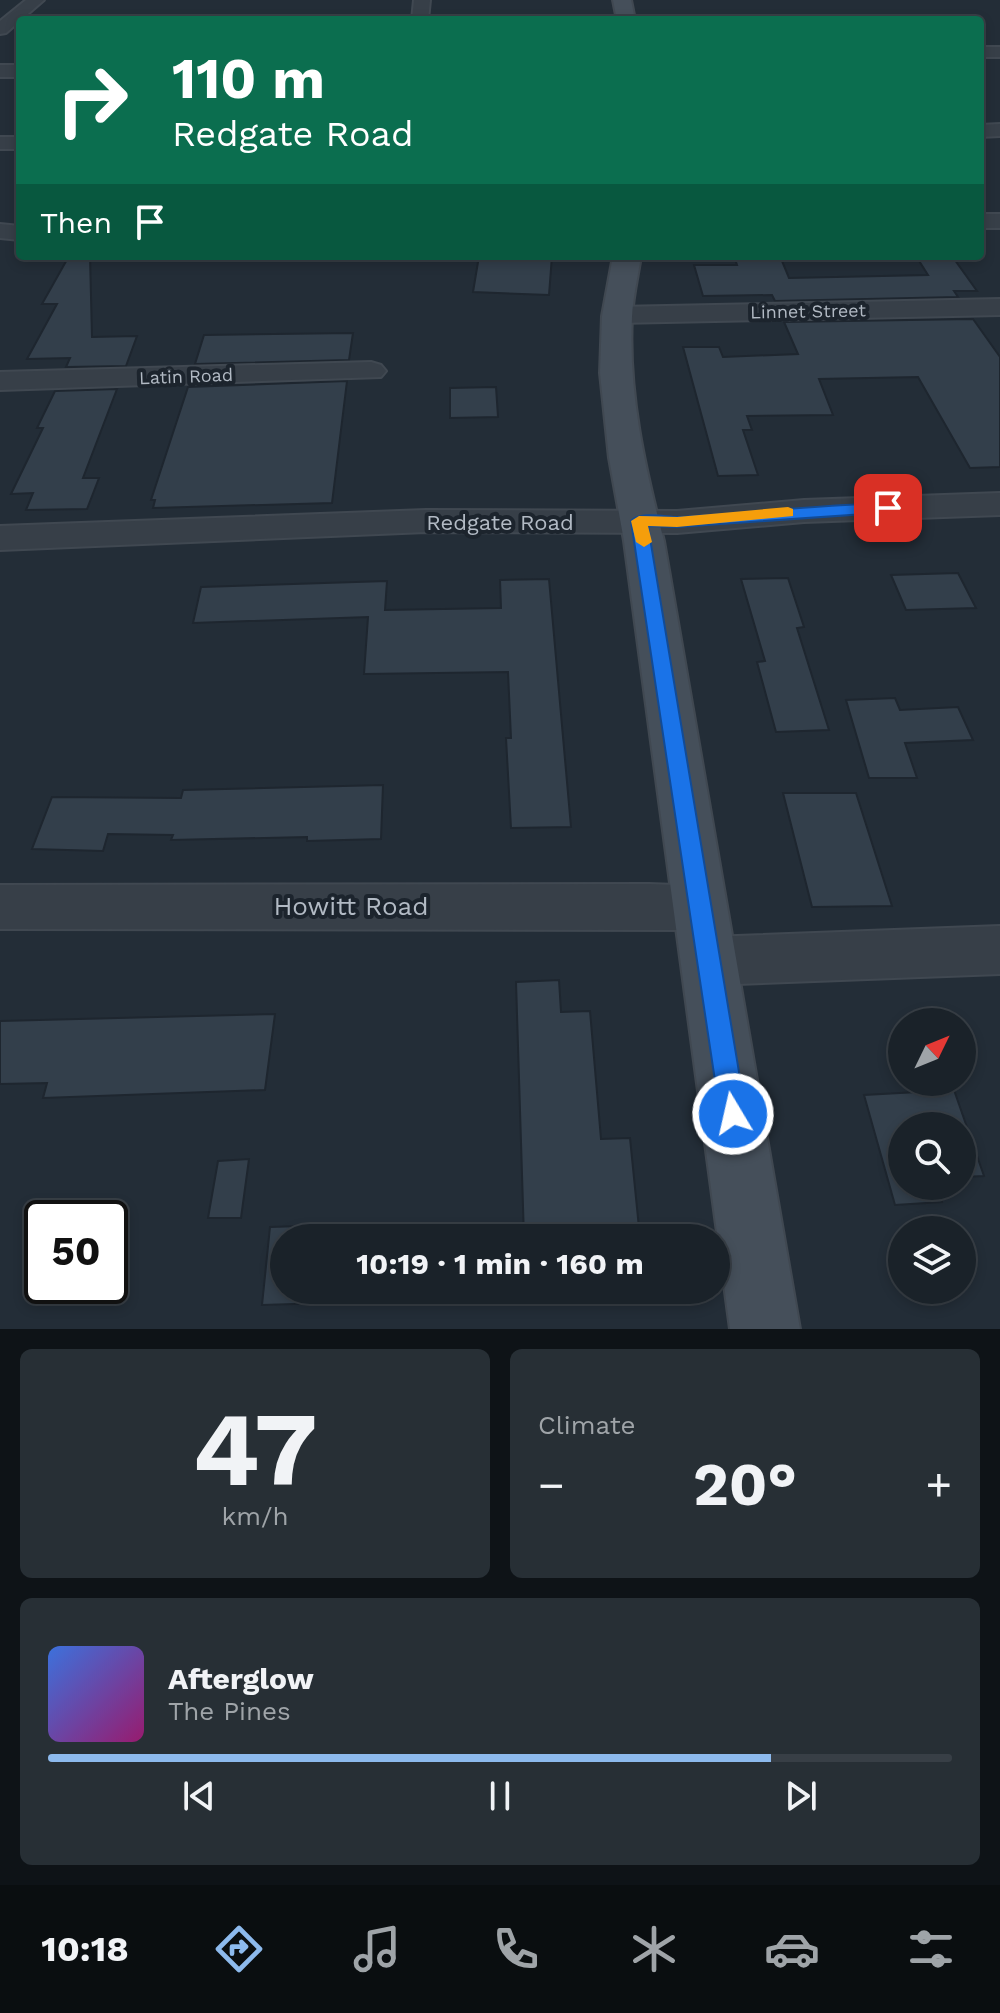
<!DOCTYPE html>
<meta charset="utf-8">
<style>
body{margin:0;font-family:"Work Sans",sans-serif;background:#272f35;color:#f1f3f6;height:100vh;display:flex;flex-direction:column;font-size:30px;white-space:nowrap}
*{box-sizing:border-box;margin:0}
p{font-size:26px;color:#9fa4a8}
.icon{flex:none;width:44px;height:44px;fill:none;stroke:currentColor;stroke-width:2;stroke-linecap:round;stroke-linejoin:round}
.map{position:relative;height:1329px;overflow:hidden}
.drawer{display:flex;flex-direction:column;gap:20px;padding:20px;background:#0e1317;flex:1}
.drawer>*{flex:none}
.banner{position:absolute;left:16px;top:16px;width:968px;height:244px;border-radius:8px;box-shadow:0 4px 12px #0003,0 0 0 2px #383f46;background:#0b6e4f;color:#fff;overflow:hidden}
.needle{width:52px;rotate:47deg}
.controls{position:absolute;left:888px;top:1008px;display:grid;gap:16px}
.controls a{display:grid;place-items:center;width:88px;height:88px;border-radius:50%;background:#1a2229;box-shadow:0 4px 12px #0003,0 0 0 2px #383f46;font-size:40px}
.speed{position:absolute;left:24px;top:1200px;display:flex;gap:16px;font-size:40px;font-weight:700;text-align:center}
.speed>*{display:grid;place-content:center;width:104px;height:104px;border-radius:50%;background:#1a2229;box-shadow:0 4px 12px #0003,0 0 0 2px #383f46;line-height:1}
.speed .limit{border:4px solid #111;border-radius:12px;background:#fff;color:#111}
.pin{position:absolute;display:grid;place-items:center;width:68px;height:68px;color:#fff;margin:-34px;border-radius:16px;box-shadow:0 4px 12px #0006}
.me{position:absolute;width:88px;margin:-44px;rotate:351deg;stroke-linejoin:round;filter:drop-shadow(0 0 6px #0008)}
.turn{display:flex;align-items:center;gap:28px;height:168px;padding:0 24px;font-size:36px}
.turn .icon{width:104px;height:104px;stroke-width:2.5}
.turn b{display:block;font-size:56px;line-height:68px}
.then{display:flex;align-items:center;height:76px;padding:0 24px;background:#0003;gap:16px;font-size:30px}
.big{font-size:60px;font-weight:700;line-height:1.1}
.drawer .tile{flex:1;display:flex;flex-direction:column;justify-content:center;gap:12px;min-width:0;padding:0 28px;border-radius:12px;background:#272f35}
.drawer .dial{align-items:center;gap:0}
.dial b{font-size:104px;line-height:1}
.song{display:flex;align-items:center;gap:24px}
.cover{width:96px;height:96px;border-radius:12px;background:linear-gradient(135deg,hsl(220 70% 55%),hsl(320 70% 35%))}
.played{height:8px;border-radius:4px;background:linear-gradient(90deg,#8dbaed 80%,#383f46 80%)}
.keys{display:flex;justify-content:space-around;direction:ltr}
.heat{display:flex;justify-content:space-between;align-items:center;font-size:44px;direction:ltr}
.drawer .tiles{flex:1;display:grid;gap:20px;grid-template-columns:1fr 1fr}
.tile:last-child{grid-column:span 2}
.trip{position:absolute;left:270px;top:1224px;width:460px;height:80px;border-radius:40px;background:#1a2229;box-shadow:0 4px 12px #0003,0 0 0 2px #383f46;font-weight:700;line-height:80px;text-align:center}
.menu{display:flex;height:128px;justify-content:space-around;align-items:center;background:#0a0e10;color:#9fa4a8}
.menu .icon{width:56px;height:56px}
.menu .active{color:#8dbaed}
.menu b{font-size:36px;color:#f1f3f6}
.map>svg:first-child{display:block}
</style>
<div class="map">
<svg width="1000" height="1329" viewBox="0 0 1000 1329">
<rect width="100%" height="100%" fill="#232d37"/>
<path fill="#333f4b" stroke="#1e262f" stroke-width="2" d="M69 256H90L92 337 137 336 126 366 66 367 70 358 27 359 57 304H42Z
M479 256H552L549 295 473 292Z
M734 256H780L789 278 928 275 916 256H952L977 291H954L958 297 775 301 772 295 703 296 694 265H737Z
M973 319 1000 357V467L970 468 918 377 819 379 833 415 747 416 752 430H743L758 475 718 476 683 347H719L723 357 798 354 784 322Z
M353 333 349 360 195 364 204 335Z
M347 381 332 503 153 508 155 500H151L188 387Z
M496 387 498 417 450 418V388Z
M117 389 83 478H99L87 509 26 510 33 493 11 494 43 428H37L55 391Z
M958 573 976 608 906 610 891 575Z
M788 578 804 627 797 628 829 730 776 732 757 662 765 661 741 579Z
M549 579 571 827 511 828 506 738H511L508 672 364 674 368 617 193 623 201 587 387 581 385 610 501 608 500 580Z
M895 698 900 710 958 707 973 740 905 743 917 778H869L846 700Z
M383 785 381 839 307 841V837L171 840 173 835 108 834 103 851 32 849 52 797 181 798 183 790Z
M783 793H856L892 906 812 907Z
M559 980 561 1012 590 1011 601 1139 630 1138 640 1238H524L516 982Z
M275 1014 265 1090 43 1098 47 1083 0 1084V1021Z
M954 1090 984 1176 962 1177V1126H902V1186H937L942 1202 895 1205 864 1095Z
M249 1159 241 1218H208L218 1161Z
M364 1224 363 1238H284V1290H359V1302L262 1305 270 1227Z"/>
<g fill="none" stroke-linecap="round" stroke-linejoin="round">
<defs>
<path id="minor" d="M26 0H44L6 33 0 34V21Z
M414 0H430L428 20H412Z
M980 47H1000V57H980Z
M0 65H20V77H0Z
M1000 124V136L980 137V125Z
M0 137H20V149H0Z
M980 214H1000V228H980Z
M0 224 20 226V240L0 238Z
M1000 299V315L617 323 607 321 603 315 607 309 617 307Z
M371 362 381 365 386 371 381 377 0 390V372Z
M1000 493V515L804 522 677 533 426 532 0 550V526L426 510 677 511 804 500Z
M649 884 702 886 719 892 726 908 719 924 702 930 0 929V885Z
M1000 926V974L710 985 692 978 685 961 692 944 710 937Z"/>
<path id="secondary" d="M613 0H631L635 20H617Z
M613 256H641C638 276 633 296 632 317 628 393 645 468 664 541L800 1329H730L624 541 609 458 600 373 602 316Z"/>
</defs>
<use href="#minor" stroke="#404851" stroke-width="4"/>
<use href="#secondary" stroke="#404851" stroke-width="4"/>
<use href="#minor" fill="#373f48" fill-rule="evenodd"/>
<use href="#secondary" fill="#454f5a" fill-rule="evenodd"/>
</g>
<path fill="#1a73e8" stroke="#114b97" stroke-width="2" d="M888 503 894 504V512L677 527 648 526 746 1114 742 1123 733 1127 724 1123 720 1114 631 521C641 511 664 517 679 517 749 513 818 505 888 503Z"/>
<path fill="#f59e0b" d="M788 507 793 509V516L677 527 648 526 652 542 644 547 636 542 631 521 639 516 677 517Z"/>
<g text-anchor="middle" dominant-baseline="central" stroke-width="8" stroke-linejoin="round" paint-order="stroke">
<g font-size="18" fill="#b2bac4" stroke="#1c242d">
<text transform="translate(808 311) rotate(-1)">Linnet Street</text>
<text transform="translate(186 376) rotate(-2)">Latin Road</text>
</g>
<g font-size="22" fill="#b2bac4" stroke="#1c242d">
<text x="500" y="522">Redgate Road</text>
</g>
<g font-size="26" fill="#b2bac4" stroke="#1c242d">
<text x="351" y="906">Howitt Road</text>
</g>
</g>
</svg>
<div class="controls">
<a><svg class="needle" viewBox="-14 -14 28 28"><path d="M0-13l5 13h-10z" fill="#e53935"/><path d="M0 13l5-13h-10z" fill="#9fa4a8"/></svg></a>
<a><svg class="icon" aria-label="search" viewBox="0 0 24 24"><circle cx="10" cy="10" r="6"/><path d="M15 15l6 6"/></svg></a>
<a><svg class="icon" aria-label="layers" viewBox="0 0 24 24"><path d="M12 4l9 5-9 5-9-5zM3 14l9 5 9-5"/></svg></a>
</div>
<div class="speed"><div class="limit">50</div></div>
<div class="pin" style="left:888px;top:508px;background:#d93025"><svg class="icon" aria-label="arrive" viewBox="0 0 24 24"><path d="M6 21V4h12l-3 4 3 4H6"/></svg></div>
<svg class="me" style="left:733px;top:1114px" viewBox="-20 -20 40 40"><circle r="17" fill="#1a73e8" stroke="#fff" stroke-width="3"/><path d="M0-11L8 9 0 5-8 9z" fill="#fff"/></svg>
<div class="trip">10:19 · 1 min · 160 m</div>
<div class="banner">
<div class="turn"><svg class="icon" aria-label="right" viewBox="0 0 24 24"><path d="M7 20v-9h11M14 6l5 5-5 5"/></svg><div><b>110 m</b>Redgate Road</div></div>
<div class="then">Then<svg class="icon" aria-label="arrive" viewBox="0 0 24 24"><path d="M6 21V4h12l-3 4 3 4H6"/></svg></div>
</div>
</div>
<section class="drawer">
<div class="tiles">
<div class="tile dial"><b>47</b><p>km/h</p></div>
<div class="tile"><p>Climate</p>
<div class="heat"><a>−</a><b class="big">20°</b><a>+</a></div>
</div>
<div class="tile">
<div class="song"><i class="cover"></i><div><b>Afterglow</b><p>The Pines</p></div></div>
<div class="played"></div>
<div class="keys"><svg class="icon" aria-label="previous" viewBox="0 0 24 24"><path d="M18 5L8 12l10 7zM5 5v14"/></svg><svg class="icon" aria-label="pause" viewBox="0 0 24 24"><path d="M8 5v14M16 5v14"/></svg><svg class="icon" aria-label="next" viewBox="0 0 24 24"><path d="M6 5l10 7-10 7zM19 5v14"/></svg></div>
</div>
</div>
</section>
<nav class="menu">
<b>10:18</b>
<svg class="icon active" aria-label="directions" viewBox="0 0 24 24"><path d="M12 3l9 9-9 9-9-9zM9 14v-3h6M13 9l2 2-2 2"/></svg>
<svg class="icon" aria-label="music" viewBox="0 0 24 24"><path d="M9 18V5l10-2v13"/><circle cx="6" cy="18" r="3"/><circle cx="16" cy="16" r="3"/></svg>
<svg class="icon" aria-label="phone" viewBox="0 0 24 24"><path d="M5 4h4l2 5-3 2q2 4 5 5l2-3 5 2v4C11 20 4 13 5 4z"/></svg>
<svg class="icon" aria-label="climate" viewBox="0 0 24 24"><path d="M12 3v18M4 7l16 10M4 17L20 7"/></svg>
<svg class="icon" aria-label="car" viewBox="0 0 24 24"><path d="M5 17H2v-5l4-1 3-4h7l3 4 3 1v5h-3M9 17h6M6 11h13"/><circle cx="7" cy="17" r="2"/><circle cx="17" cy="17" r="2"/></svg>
<svg class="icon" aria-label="filters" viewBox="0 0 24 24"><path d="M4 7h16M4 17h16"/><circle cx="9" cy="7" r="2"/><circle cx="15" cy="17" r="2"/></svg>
</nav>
